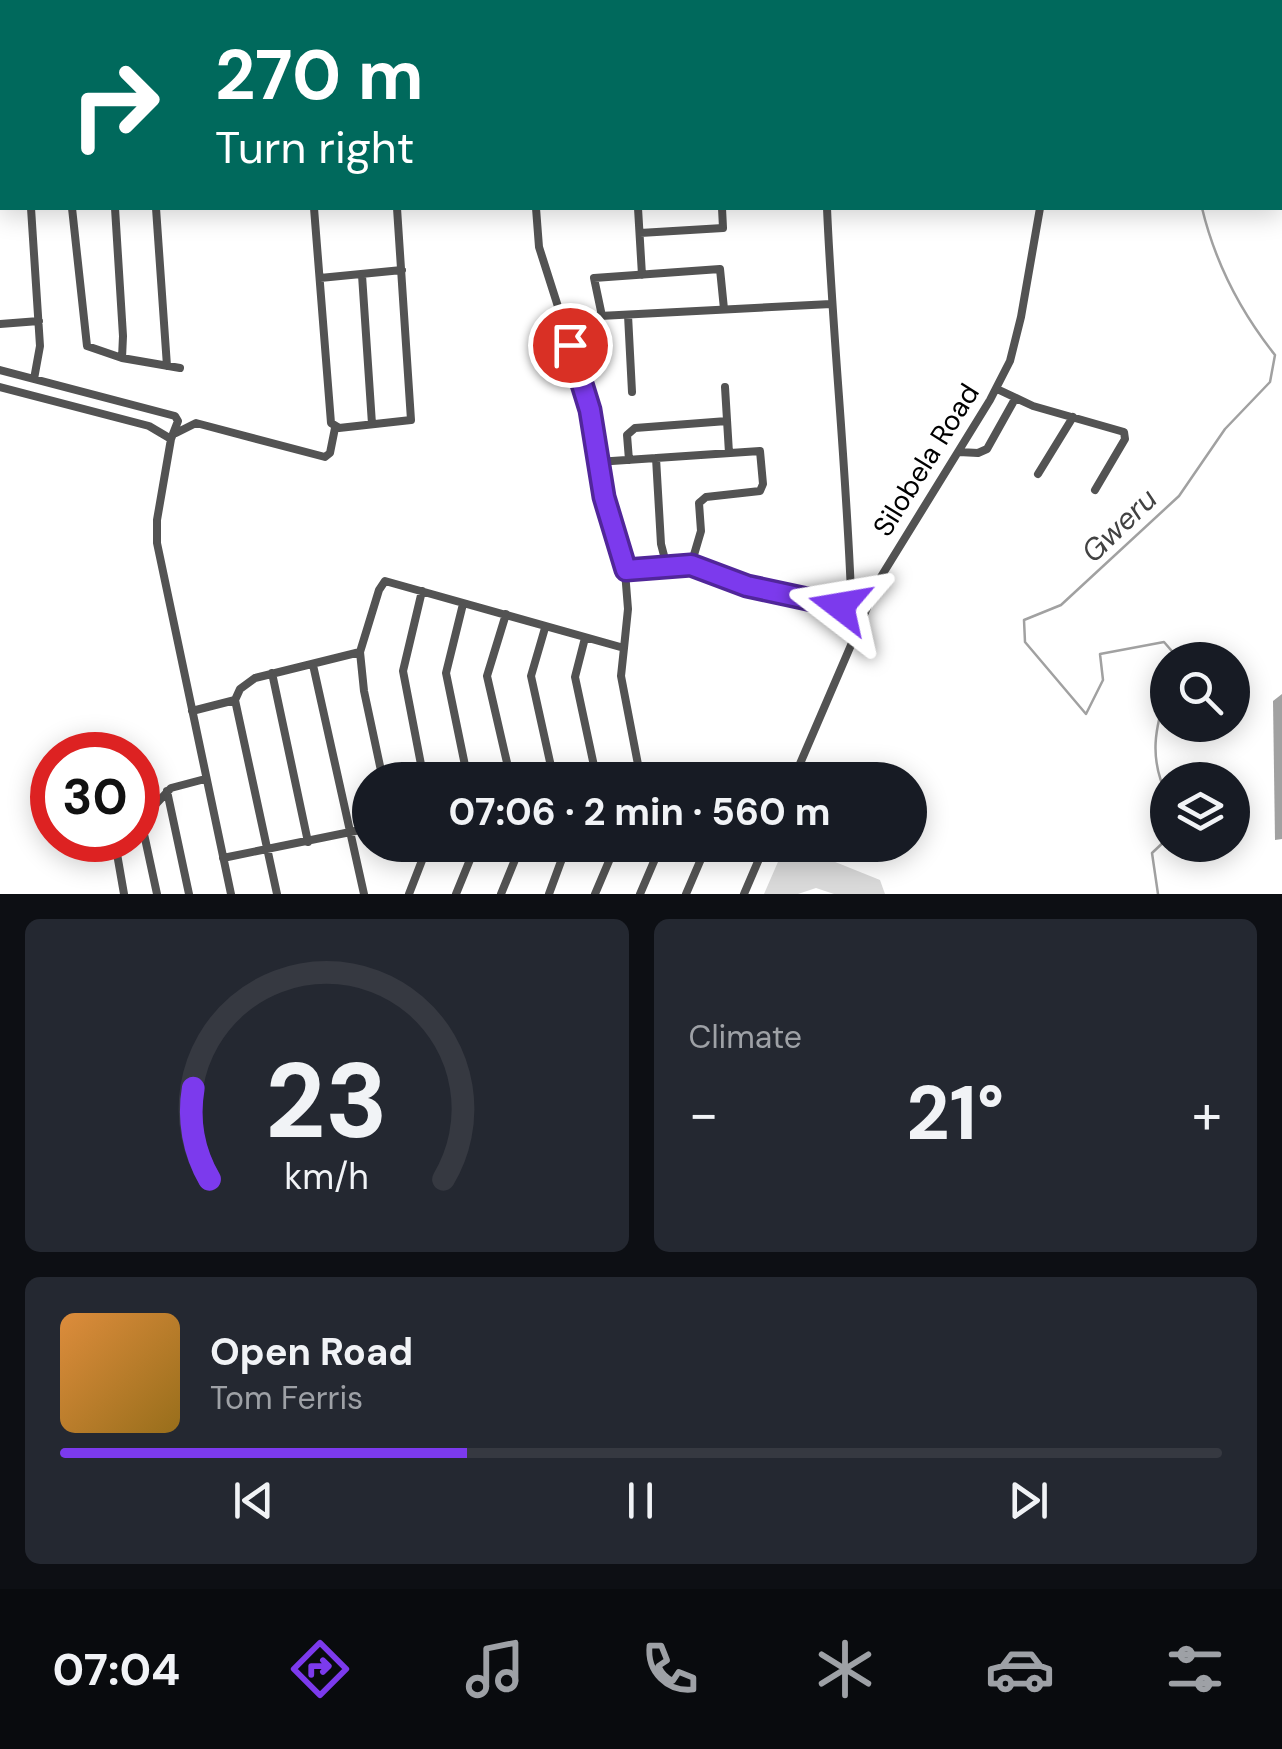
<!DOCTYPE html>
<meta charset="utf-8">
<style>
body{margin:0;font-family:"DM Sans",sans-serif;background:#242831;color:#f1f3f6;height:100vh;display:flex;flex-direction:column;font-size:38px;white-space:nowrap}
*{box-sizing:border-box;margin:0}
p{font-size:32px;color:#9ea1a6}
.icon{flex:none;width:55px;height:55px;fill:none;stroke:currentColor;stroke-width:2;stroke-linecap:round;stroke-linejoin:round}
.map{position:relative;height:894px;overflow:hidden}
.details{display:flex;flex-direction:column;gap:25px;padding:25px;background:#0d0f14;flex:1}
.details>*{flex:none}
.guide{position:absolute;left:0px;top:0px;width:1282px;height:210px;box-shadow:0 5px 25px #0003;background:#00695c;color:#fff;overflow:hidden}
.buttons{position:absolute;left:1150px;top:642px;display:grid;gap:20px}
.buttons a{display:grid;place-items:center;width:100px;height:100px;border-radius:50%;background:#171b24;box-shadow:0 5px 25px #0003;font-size:50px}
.speed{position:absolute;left:30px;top:732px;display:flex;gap:20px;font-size:50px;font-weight:700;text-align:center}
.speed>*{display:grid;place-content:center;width:130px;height:130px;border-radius:50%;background:#171b24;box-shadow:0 5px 25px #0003;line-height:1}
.speed .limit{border:15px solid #d22;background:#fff;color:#111}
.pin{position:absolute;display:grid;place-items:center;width:85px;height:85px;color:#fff;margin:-42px;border:5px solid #fff;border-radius:50%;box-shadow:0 2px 10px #0007}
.me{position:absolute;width:110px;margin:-55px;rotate:284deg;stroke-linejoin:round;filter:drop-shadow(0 0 8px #0008)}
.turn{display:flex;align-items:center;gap:35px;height:210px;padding:0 50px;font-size:45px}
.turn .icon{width:130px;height:130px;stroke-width:2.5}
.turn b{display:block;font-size:70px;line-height:85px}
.big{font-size:75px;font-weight:700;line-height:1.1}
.details .widget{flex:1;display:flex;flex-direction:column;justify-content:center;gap:15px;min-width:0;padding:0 35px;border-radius:15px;background:#242831}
.details .dial{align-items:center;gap:0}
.dial svg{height:260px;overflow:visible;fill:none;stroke:#363941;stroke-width:7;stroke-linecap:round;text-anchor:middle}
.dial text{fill:#f1f3f6;stroke:none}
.song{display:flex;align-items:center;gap:30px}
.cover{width:120px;height:120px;border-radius:15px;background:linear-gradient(135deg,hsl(30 70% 55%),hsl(40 70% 35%))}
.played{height:10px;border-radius:5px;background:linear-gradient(90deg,#7c3aed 35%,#363941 35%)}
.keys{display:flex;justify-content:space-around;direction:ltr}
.heat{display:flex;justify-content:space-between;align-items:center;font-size:55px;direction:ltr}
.details .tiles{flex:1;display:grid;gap:25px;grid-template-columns:1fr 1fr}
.widget:last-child{grid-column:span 2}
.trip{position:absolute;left:352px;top:762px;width:575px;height:100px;border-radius:50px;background:#171b24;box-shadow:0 5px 25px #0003;font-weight:700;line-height:100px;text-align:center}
.tabs{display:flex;height:160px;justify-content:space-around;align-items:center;background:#090b0e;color:#9ea1a6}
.tabs .icon{width:70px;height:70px}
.tabs .active{color:#7c3aed}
.tabs b{font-size:45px;color:#f1f3f6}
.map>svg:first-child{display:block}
</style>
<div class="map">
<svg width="1282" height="894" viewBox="0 0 1282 894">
<rect width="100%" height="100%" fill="#fff"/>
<path fill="#dadada" d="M793 845 880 880 885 894H834L816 888 798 894H764L784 848Z"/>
<path fill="#a1a1a1" d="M1282 694V839L1275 840 1273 701Z"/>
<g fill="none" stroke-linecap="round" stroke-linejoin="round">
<path stroke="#a1a1a1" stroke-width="2.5" d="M1280 122 1282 121
M1176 660 1177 657 1164 642 1100 654 1103 680 1086 714 1025 642 1024 620 1061 605 1179 496 1225 429 1270 382 1275 355C1240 311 1215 262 1202 208
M1168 688C1155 727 1148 759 1168 797
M1158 894 1152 853 1168 838"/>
<path stroke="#535353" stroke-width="8" d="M17 0 18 2
M60 0V2
M103 0V2
M143 0V2
M298 0 299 2
M436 0 437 2
M816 0V2
M557 2 568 0
M1132 2 1134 0
M0 31H2
M0 72H2
M31 208 40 346 34 379
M72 208 87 346 122 358 180 368
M115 208 123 336 122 358
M156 208 167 366
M314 208 331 423 339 428 411 420 397 208
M536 208 539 247 591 410 604 497 624 559 628 609 624 648
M638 208 642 275
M827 208C833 345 848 483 852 621
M640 233 723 228 722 208
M362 275 372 424
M320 278 402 270
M628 315 632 392
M602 316 594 278 720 269 724 309
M561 318 831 304
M0 324 39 321
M0 370 175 416 178 421 171 439
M0 387 149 426 171 439 157 520V543L231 894
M725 387 729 453
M997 389 1033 406 1124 432 1125 439 1095 490
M176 433 196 423 325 457 330 453 335 428
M959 452 978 453 987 449 1015 399
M656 458 661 544 667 567
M629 460 627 435 635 428 727 421
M597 462 760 451 763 484 760 491 706 497 699 503 701 531 691 565
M1038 474 1073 417
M626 570 691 565 747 586 837 603 851 620
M422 591 403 671 424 780
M463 604 446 673 468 780
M506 614 487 676 511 780
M545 628 531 676 554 780
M585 638 575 677 597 780
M313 665 364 894
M272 673 308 842
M235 700 277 894
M192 711 235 700 240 689 255 678 360 652
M383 780 364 691 360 652 379 590 385 581 624 648 621 676 641 780
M626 780H646
M793 780 879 580 990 400 1010 361 1021 317 1040 208
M167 791 189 894
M141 820 157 894
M138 823 171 788 205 779
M121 840 116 848 124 894
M223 858 370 828
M409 894 428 845
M456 894 476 845
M501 894 521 845
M549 894 567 845
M595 894 612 854 611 845
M640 894 661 845
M686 894 707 845
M744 894 765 845"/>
</g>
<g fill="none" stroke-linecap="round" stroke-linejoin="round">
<defs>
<path id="route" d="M570 345 590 410 604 497 626 570 691 565 747 586 840 606"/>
</defs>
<use href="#route" stroke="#51269a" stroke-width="25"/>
<use href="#route" stroke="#7c3aed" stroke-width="18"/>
</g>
<g text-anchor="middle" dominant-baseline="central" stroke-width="10" stroke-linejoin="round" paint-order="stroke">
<g font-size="28" fill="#000" stroke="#fff">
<text transform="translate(926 460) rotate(-58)">Silobela Road</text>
</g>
<g font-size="30" font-style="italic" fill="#424242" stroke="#fff">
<text transform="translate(1119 525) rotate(-44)">Gweru</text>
</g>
</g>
</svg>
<div class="buttons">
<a><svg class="icon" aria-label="search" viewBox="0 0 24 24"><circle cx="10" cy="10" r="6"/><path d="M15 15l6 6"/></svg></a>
<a><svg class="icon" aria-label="layers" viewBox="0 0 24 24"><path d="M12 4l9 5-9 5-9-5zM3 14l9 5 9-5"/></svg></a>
</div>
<div class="speed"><div class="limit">30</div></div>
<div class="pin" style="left:570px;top:345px;background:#d93025"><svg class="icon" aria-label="arrive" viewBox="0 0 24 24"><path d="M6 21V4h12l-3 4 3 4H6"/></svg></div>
<svg class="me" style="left:840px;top:606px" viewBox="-20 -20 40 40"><path d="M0-17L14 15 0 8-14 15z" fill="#7c3aed" stroke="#fff" stroke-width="4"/></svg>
<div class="trip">07:06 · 2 min · 560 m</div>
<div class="guide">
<div class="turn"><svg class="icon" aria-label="right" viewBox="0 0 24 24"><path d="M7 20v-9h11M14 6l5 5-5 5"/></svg><div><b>270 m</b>Turn right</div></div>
</div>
</div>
<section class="details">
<div class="tiles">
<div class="widget dial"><svg viewBox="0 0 100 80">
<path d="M14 69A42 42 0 1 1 86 69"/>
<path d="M14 69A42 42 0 0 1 9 41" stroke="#7c3aed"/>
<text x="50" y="56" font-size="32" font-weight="700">23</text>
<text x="50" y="72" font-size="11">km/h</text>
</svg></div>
<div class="widget"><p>Climate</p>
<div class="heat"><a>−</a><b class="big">21°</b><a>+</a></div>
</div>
<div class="widget">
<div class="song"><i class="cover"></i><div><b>Open Road</b><p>Tom Ferris</p></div></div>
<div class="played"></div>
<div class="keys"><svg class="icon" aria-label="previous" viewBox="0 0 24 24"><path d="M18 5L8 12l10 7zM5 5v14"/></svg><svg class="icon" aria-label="pause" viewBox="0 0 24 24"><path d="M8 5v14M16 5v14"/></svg><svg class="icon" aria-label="next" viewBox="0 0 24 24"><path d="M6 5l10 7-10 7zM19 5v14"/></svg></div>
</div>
</div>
</section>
<nav class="tabs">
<b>07:04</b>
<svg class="icon active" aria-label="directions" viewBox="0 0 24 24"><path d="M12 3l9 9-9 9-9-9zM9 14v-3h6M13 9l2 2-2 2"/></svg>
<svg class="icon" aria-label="music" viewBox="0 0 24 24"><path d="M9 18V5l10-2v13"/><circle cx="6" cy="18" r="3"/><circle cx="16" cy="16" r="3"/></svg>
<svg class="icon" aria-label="phone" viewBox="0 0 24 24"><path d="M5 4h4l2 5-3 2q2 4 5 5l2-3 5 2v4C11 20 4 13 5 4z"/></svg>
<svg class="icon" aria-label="climate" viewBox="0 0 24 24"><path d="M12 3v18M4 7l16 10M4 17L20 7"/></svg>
<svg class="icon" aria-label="car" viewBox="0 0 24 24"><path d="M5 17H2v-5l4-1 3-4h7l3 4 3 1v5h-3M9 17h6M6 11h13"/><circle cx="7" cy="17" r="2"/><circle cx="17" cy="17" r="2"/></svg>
<svg class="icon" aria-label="filters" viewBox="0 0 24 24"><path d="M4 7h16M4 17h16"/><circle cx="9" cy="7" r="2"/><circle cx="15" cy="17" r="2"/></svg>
</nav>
